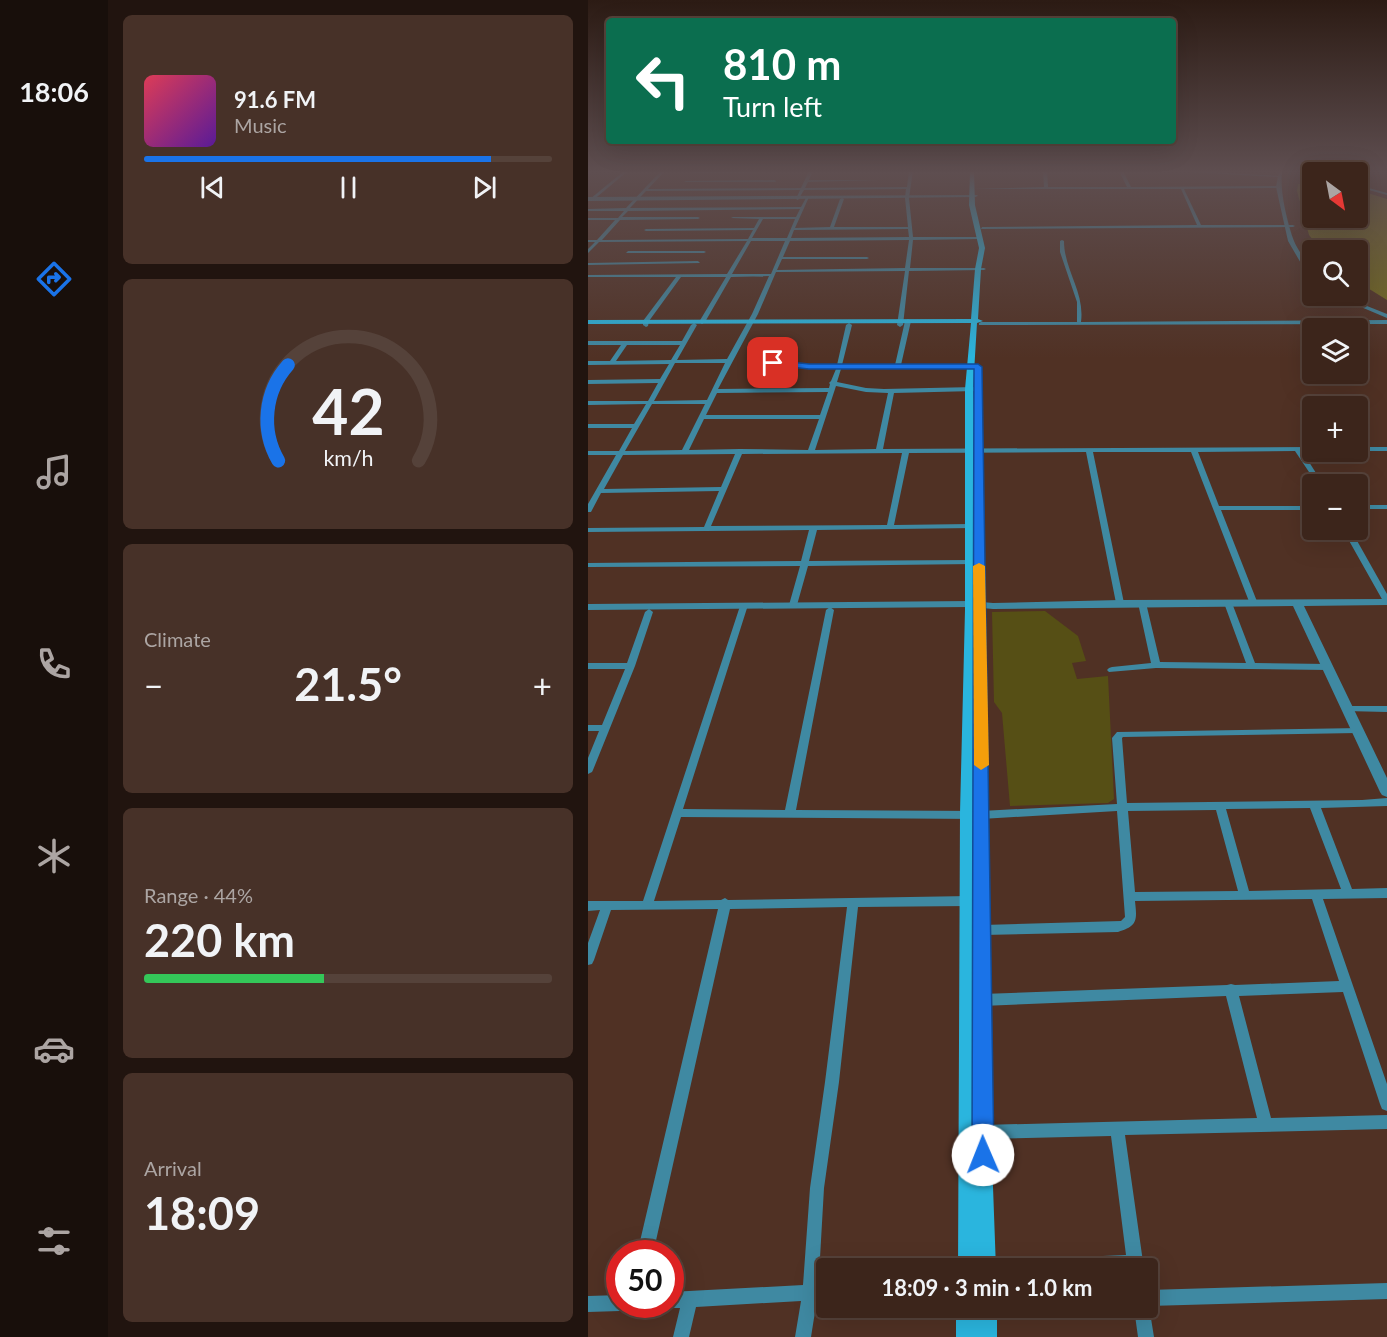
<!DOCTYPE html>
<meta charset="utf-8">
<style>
body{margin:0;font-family:Lato,sans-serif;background:#473128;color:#f1f3f6;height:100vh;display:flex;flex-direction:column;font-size:22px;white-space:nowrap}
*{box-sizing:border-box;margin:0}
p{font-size:20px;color:#aca5a3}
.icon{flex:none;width:33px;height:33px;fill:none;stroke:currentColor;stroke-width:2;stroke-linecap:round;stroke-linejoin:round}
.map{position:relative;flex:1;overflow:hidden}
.details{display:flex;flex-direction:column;gap:15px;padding:15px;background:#21140f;width:480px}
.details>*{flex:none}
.guide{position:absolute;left:18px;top:18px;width:570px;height:126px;border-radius:6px;box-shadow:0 6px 24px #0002,0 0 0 2px #55423a;background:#0b6e4f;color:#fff;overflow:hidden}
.needle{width:39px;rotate:148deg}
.tools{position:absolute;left:714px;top:162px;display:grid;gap:12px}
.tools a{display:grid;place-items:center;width:66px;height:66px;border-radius:6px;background:#3c251b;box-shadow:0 6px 24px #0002,0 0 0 2px #55423a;font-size:30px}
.speed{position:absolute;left:18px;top:1240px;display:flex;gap:12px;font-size:30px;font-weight:700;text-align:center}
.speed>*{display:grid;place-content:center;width:78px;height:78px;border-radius:50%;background:#3c251b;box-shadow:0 6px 24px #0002,0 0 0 2px #55423a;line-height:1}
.speed .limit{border:9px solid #d22;background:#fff;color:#111}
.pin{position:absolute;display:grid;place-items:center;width:51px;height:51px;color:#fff;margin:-26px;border-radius:12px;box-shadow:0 3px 9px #0006}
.me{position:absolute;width:66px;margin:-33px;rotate:359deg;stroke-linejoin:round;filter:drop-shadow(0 0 4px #0008)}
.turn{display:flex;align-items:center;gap:21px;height:126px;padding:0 18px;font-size:27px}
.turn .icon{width:78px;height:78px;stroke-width:2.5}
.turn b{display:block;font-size:42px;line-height:51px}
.big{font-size:45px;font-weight:700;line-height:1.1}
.details .tile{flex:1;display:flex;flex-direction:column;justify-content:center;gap:9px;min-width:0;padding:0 21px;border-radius:9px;background:#473128}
.details .dial{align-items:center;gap:0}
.dial svg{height:156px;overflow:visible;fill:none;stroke:#55423a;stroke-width:7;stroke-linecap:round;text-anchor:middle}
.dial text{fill:#f1f3f6;stroke:none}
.song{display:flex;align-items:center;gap:18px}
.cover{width:72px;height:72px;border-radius:9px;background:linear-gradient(135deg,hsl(350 70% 55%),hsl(270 70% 35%))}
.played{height:6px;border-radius:3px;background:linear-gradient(90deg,#1a73e8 85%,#55423a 85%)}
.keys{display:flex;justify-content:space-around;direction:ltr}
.heat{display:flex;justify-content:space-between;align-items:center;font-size:33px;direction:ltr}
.charge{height:9px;border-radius:4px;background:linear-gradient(90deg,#34c759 44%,#55423a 0)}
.trip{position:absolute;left:228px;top:1258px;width:342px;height:60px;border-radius:6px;background:#3c251b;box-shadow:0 6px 24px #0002,0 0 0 2px #55423a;font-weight:700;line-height:60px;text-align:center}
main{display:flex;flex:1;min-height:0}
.menu{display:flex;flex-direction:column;width:108px;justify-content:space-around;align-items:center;background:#180f0b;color:#aca5a3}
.menu .icon{width:42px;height:42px}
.menu .selected{color:#1a73e8}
.menu b{font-size:27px;color:#f1f3f6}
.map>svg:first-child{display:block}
</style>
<main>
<nav class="menu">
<b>18:06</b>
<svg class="icon selected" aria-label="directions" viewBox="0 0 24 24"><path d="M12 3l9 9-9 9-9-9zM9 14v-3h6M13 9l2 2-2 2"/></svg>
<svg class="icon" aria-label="music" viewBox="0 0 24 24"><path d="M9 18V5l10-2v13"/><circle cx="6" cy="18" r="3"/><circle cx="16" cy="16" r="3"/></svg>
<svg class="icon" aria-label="phone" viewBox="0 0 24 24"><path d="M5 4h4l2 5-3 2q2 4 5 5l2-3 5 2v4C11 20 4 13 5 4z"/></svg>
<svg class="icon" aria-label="climate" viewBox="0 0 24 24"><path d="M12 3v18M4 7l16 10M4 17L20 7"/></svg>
<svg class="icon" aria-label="car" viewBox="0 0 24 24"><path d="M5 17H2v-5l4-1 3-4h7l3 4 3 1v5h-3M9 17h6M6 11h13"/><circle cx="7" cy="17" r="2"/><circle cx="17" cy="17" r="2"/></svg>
<svg class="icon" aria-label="filters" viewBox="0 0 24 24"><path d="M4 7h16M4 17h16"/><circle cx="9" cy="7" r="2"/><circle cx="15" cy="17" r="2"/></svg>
</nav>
<section class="details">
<div class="tile">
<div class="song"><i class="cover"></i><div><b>91.6 FM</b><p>Music</p></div></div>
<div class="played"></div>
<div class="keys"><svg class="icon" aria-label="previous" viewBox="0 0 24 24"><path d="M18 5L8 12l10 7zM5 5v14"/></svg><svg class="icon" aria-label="pause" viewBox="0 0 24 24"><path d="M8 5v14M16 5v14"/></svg><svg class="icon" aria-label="next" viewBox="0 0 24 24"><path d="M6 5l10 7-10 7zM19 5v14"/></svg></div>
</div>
<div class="tile dial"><svg viewBox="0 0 100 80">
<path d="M14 69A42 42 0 1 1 86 69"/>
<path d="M14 69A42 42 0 0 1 19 20" stroke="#1a73e8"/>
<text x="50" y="56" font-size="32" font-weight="700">42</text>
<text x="50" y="72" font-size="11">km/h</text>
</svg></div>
<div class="tile"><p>Climate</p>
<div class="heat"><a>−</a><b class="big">21.5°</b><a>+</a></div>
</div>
<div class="tile"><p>Range · 44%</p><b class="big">220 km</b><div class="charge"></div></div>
<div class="tile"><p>Arrival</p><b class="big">18:09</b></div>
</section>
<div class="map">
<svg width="799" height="1337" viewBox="0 0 799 1337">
<rect width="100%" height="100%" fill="#503124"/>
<path fill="#564f15" d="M457 611 490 636 498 661 484 663 489 679 520 676 526 799 520 803 422 806 414 713 406 702 404 612Z"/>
<path fill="#756d1b" d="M724 183V218H770V190L799 199V300L770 282V250H733L721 235 709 191 710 184Z"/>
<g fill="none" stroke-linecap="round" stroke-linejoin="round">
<path fill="#3f89a2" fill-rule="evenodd" d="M0 171H4L0 174Z
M36 171H40L4 201H2V199Z
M73 171H77L60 189 213 188 221 171H225L221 180H290L220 182 217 188 319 187 321 171H325L321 198 325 237H391L393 238 391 239 325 240 322 268H396L398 269 396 270 321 271 315 325 312 327 309 325 317 271 188 272 170 314 130 389 241 388 242 384 241 383 243 381 248 369H221L174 361 172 355 175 343 178 341 181 343 178 355 179 359 221 365H249L258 325 261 323 264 325 254 365H307L317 321 320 319 323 321 313 365H390L393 367 390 369H253L249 382 278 388 296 389 387 387 390 389 387 391 306 393 295 449 724 447V451H714L735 484H729L707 451 610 452 631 506H724V510H633L670 604 669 606H666L662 604 603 452H505L536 603 532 605 528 603 498 452 321 453 306 525 382 524 386 526 385 528 229 530 221 561 383 560 387 562 386 564 220 566 209 605 205 607 201 605 212 566 0 567V563L213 561 221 530 0 532V528L116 527 131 491 13 493 3 512H0V504L28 455H0V451H31L44 428H0V424H46L58 404 0 405V401H60L70 383 0 384V380L72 379 81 364 0 365V361H22L33 345H0V341H94L103 325 106 323 109 325 89 360 139 359 164 314 181 276 143 277 117 322 114 324 111 322 138 277H93L61 321 60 326 58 327 55 325V321L88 277H0V275L139 274 159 241 11 242 0 253V249L7 242H0V240H9L27 220H0V218H30L36 211H0V209L38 208ZM318 189 317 198 320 227H246L256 199 254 198 252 199 242 227 207 228 221 197 219 196 213 207 42 208 58 191 212 190 208 199 210 200 216 190ZM212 209 208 217H145L143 218 171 219 166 228 58 229 56 230 58 231 165 230 160 239 14 240 32 220 110 219 112 218 110 217H34L40 211ZM175 219H207L199 238H164ZM320 229 321 237 203 238 206 230ZM321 240 317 268 189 270 194 259H279L281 258 279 257H195L202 241ZM163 241H197L183 274H144ZM39 345H92L83 360 28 361ZM87 363H137L119 400 66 401ZM248 386 278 392 300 393 288 449 227 450ZM240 392 232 415H118L129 393ZM64 404H117L94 450 37 451ZM116 419H231L220 450 152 449 101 450ZM314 453 299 525 123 526 154 454ZM147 454 133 487 16 489 35 455Z
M176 171 194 172 103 173 105 172Z
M252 171H294L292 172Z
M455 171H459L460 187H539L531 171H535L543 187 690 186 691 188 596 189 613 225H705L707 226 705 227 393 229 394 227 609 225 593 189H386L456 187Z
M580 171H607L692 176 690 177Z
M718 171 725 172 724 174Z
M187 180 188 182H96L98 181Z
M770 185 799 193V195L770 187Z
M474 240 476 241C476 270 497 292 493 322L799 320V324L391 325V323L393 322H489V302L472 252V241Z
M40 251H116L118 252 116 253H38Z
M110 261 112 263 0 265V263Z
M770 447H799V451H770Z
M770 505H799V509H770Z
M755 530H763L799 594V603L795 601Z
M551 601H554L558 603 572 662 658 663 636 603 640 601 644 603 667 663 740 664 744 667 740 670 568 668 521 672 519 670 521 668 524 667 563 663 550 603Z
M153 603H156L160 605 95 809 197 810 238 610 242 607 246 610 208 810 393 811 529 804 524 738 529 732 772 728 774 730 769 733 535 737 534 738 539 803 774 800 799 798V806L733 808 764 889 799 888V898L735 899 799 1084V1111L794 1109 792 1104 755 992 651 996 683 1118 799 1115V1129L537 1135 556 1269H390L392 1263 398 1261 538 1255 523 1136 394 1139 389 1137 387 1132 389 1127 394 1125 669 1118 638 996 394 1006 390 1004 388 1000 390 996 394 994 639 985 643 984 647 985 751 981 724 899 547 901C549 920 550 926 530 932L395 935 391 933 389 930 391 927 395 925 533 921 537 917 529 811 393 819 93 817 66 901 133 900 137 898 140 900 381 896 385 898 387 901 385 904 381 906 270 907 251 1082 236 1188 230 1293 223 1337H207L213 1301 108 1307 101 1337H85L92 1308H82L76 1306 82 1305V1292L215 1285 222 1188 237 1082 259 907 142 909 65 1254H49L130 909 23 910 6 960 4 964 0 965V943L12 910 0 911V901H55ZM722 808 753 889 661 891 638 809ZM628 810 650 891 547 892 540 811Z
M61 609 65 612 47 666 5 770 4 772 0 774V758L11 731H0V725H14L37 669H0V663H39L57 612Z
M760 706H799V712L757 711 755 709Z
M799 1283V1299L561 1306 566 1337H550L546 1308H560V1290Z
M32 1295V1305H39L38 1309 32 1311 0 1312V1296Z"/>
<path fill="#3f89a2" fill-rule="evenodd" d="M691 171H695C690 186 700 225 706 241 711 254 724 265 724 279L721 277 700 241 688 187Z
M390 195 388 197 0 201V197Z
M747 296H754L799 314V318Z
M799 599V605L716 606 799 778V797L794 795 792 792 705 606 405 609 383 607 0 610V604L383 601 405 603 532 600Z"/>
<path fill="#2ab5de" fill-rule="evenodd" d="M382 171H386L387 205 397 248 393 269 390 319 395 321 389 323 385 389V414L386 373 393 371V446L389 449 386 448 387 491 390 490 395 493 403 1132 408 1269H370L372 813 377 610V389L383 323 0 324V320L383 319 387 269 391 248 381 205Z
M368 1308H409V1337H368Z"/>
</g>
<linearGradient id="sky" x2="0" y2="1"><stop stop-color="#2c1b14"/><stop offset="0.48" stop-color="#5e4e50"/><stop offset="1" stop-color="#5e4e50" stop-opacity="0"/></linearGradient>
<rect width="799" height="358" fill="url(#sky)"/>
<path fill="#1a73e8" stroke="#114b97" stroke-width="1.5" d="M185 360 221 364H390L394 367 406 1155 403 1162 395 1165 387 1162 384 1155 386 369H221L182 365V361Z"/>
<path fill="#f59e0b" d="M391 563 397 566 401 765 393 770 386 765 385 566Z"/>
</svg>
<div class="tools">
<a><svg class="needle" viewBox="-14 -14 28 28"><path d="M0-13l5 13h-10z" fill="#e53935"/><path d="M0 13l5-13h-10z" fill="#aca5a3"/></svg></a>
<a><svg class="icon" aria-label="search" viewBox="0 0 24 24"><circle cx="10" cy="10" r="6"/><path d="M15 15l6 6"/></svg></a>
<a><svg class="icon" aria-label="layers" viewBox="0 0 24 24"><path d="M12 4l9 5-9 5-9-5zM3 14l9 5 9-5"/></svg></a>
<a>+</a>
<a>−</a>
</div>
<div class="speed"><div class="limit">50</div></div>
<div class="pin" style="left:185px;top:363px;background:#d93025"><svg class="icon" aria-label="arrive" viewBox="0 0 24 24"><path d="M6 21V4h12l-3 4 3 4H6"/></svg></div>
<svg class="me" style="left:395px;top:1155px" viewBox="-20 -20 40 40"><circle r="19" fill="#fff"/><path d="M0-13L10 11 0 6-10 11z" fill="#1a73e8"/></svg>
<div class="trip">18:09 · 3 min · 1.0 km</div>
<div class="guide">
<div class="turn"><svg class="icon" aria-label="left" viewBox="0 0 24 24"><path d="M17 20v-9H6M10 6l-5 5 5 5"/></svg><div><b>810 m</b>Turn left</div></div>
</div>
</div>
</main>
